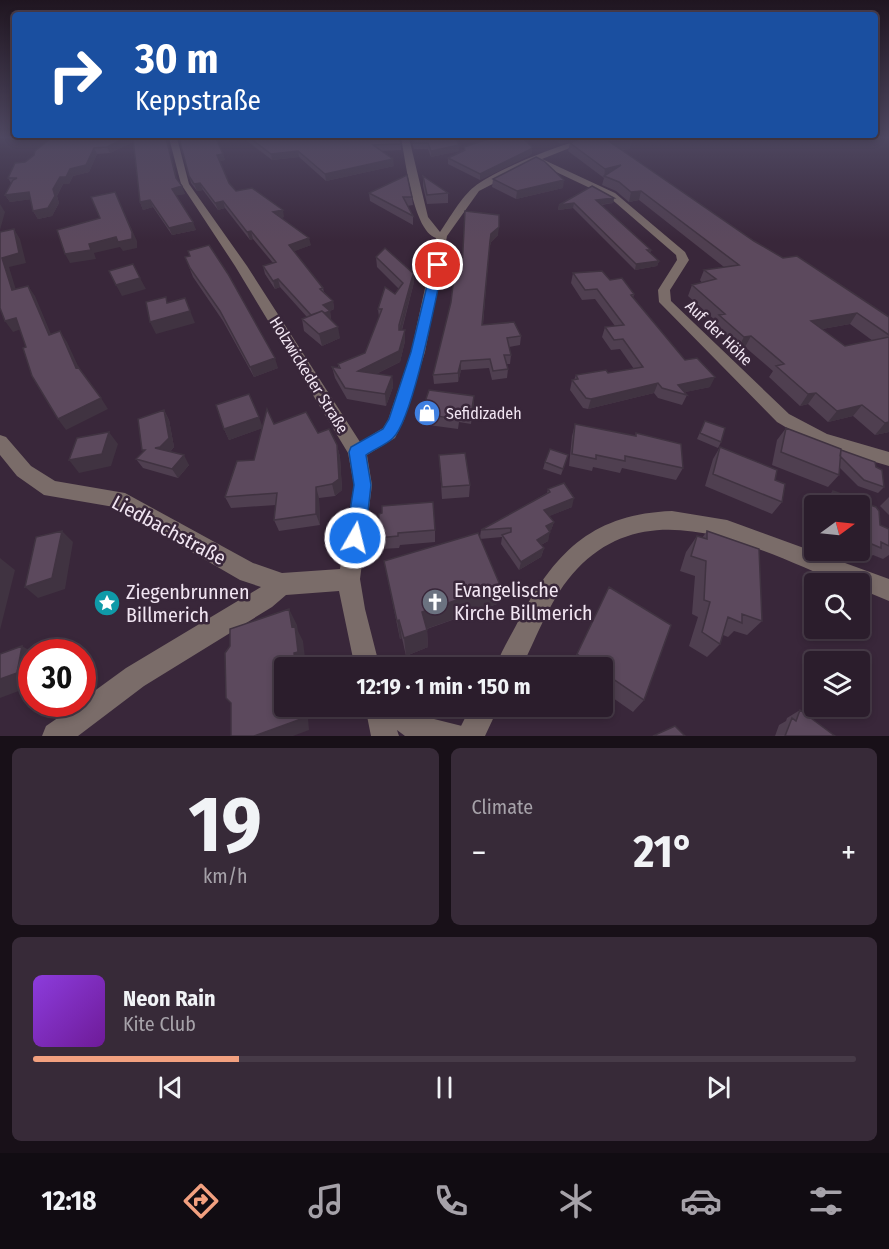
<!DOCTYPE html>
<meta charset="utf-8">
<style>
body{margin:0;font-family:"Fira Sans Condensed",sans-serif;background:#372a38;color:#f1f3f6;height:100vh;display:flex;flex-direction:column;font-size:22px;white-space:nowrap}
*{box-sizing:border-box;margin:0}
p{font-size:20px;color:#a6a2a9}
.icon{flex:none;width:33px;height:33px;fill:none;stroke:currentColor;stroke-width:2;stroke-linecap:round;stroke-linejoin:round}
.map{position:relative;height:736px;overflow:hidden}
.side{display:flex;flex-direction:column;gap:12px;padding:12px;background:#181018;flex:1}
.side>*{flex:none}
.guide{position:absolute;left:12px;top:12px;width:866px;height:126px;border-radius:6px;box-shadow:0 3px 9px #0003,0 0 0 2px #473b48;background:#1a4fa0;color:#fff;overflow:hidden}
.needle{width:39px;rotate:75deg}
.fabs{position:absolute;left:804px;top:495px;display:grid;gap:12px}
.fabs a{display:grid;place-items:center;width:66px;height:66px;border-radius:6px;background:#2b1d2c;box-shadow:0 3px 9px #0003,0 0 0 2px #473b48;font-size:30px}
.speed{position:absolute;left:18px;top:639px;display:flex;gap:12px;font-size:30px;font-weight:700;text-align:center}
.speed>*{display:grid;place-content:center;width:78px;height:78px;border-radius:50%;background:#2b1d2c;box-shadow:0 3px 9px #0003,0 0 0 2px #473b48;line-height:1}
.speed .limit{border:9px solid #d22;background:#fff;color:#111}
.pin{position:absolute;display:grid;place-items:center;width:51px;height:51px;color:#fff;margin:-26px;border:3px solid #fff;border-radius:50%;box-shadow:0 2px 6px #0007}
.me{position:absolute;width:66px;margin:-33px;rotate:8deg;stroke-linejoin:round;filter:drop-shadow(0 0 4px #0008)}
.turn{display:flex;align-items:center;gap:21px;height:126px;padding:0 24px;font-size:27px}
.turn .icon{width:78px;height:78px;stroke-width:2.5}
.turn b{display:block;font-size:42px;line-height:51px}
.big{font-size:45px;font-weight:700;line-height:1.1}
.side .widget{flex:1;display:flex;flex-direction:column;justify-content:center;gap:9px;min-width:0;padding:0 21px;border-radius:9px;background:#372a38}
.side .dial{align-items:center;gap:0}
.dial b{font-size:78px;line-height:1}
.song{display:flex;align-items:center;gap:18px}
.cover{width:72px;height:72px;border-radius:9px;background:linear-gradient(135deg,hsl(270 70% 55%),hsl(280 70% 35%))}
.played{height:6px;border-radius:3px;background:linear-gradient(90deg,#f2a07f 25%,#473b48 25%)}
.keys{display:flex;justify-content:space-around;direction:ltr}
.heat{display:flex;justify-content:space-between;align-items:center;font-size:33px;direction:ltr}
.side .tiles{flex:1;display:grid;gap:12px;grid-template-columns:1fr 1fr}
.widget:last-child{grid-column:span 2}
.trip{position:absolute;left:274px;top:657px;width:339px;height:60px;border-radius:6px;background:#2b1d2c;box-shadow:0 3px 9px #0003,0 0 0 2px #473b48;font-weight:700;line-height:60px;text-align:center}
.tabs{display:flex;height:96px;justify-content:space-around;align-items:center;background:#110c12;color:#a6a2a9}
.tabs .icon{width:42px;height:42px}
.tabs .selected{color:#f2a07f}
.tabs b{font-size:27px;color:#f1f3f6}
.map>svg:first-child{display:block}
</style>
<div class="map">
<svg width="889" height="736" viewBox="0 0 889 736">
<rect width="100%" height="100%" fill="#39273a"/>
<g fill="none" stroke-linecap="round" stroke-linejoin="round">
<path fill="#7a6c69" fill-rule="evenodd" d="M169 138H177L189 184 247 266 360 442 383 428 388 420 411 352 436 238C413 230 406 162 401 138H409L428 217 440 232C449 219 462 196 474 187 493 171 572 138 595 138L542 159 615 193 685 252 689 260 670 290 671 301 789 414 827 434 889 452V466L814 444 777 422 659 302 658 290 677 260 676 255 609 197 535 162 479 191 447 236 425 352 404 420 395 438 367 455 372 485 360 579 365 609 380 668H355L339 591 286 595 272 607 144 686 78 736H42L46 726 78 704H82V700L126 668 261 587 240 580 114 507 44 495 17 476 0 455V435L6 437 31 466 55 481 125 493 253 563 282 573 340 569 354 485 348 453 235 266 181 184Z
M365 706H411L422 716 462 726 466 736H405L397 730 399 736H371Z"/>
<path fill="#7a6c69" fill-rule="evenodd" d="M672 511 727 520 889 579V601L860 589V584H844C761 551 653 489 577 569 551 596 538 635 521 668H495C502 649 513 632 522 614 558 549 595 514 672 511Z
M471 706H499L485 736H456Z"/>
</g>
<path fill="#4f3f50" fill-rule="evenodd" d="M51 138H166L177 179 185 194 176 195 196 230 172 235 153 207 143 210 140 202 133 142 110 153 97 154 89 172 73 176 69 184H63L57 196 59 203 52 216 38 219 33 211 31 199 10 202 5 195 11 183 8 178 34 155Z
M179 138H225L216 140 225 160 220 161 229 183 236 191 284 217 281 218 311 245 294 251 323 288 324 292 333 301 334 309 330 311 331 320 340 338 322 346 304 331 302 319 307 317 280 287 275 289 265 274 263 266 273 263 253 239 250 240 225 208 218 210 203 190 197 191 191 183Z
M246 138H400L401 150 381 151 394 166 326 181 299 157 272 160 247 141Z
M411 138H456L459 151 431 157 428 149H414Z
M552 138H629L630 149 620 150 754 241 783 258 889 317V432L875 435 853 416 828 422 808 404 800 406 769 377 773 371 745 347 738 348 714 326 716 321 688 296 692 285 702 283 700 280 704 270 724 267 639 200 629 202 616 191 602 185 604 178 568 151 570 143 575 141 560 144ZM850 324 873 341 845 346 822 329Z
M464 147 532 153 530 155 480 180 448 164V158L464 150Z
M423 176 448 193V203L427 204 423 186Z
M493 179 563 188 516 199 492 187Z
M369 193 412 197 413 205 407 206 413 216V225L370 201Z
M614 198 613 203 601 205 651 250 650 253 659 261 657 266 635 270 573 208 558 210 559 205Z
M465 211 498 235 491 242 489 249 483 325 521 336 520 345 509 347 511 355 510 364H506L508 369 507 378 492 380 489 368 461 370 458 382 434 384 433 375 451 302 462 269Z
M188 251 278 368 254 377 223 321 193 277 185 257 190 256Z
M376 257 414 282 402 330H405V341L400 362 376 374 392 376 393 387 386 406 347 399 335 378 332 367 338 368V364L365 353 379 317 378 309 399 289 377 267Z
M573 273 610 280 634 294 633 298 685 360 710 387 685 392 687 395 682 405 658 398 654 393 588 409 583 408 570 390 572 380H574L576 375 608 373 634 369 620 349 611 350 602 337 605 327 615 326 595 299 582 300 571 283Z
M474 396 471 424 459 422 458 429 421 424V414Z
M164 410 169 420 174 447 170 452 189 465 178 478 143 468 136 459 143 452Z
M705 421 721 442 718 448 697 439Z
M274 424 318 433 337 445 340 457 342 490 335 496 319 498 320 525 279 531 274 520 276 505 231 508 225 497 254 460 262 428 229 440 224 429 262 426Z
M575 424 635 436 636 433 683 468 676 480 622 468 620 473 593 467 592 471 569 466 572 436Z
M786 428 841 450 876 467 884 487 878 493 858 486 839 467V475L828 487 772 465 777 440Z
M720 447 775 480 782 502 772 514 705 486 713 459Z
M439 455 470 485 469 497 442 499Z
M566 461 561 475 543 469 545 462Z
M548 489 572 507 549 516 554 522 551 530 549 531 548 541 541 545 544 548 541 557 519 570 501 544 502 537 480 539 500 585 497 604 427 629 428 647 406 656 402 638 400 639 384 561 480 537 481 530 547 493Z
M833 491 876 507 879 511 880 525 889 529V555L883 559 873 555 869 558 849 550H860V506H823V502Z
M889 497V515L880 506Z
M379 514 435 530V542L400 545 399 548 380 549 378 538Z
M707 531 762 621 747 635 734 631 728 637 723 635 720 644 707 657 689 646 698 617 692 614 695 576 680 571 686 552 697 536 702 538Z
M609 587 644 700 633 712 603 691V668H570Z
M800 710 835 736H775L779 725 786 721 787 718Z"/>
<path fill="#403341" d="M125 138H134L135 141 110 153 107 147Z
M560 138H586L560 144Z
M632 141 630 149 608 151 610 142Z
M459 145V151L431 157V151Z
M532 147V153L530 155 480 180V174Z
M94 148 97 154 89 172 73 176 69 184H63L57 196 59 203 52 216 38 219 33 211 53 189 60 177Z
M298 151 299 157 272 160 271 154Z
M223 154 225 160 219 161 217 155Z
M393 159 394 166 326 181 325 174Z
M621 165 604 176V178L605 169Z
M564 180 563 188 516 199 517 191Z
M200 183 203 190 197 191 194 184Z
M182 186 185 194 174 196 172 189Z
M641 191 639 200 629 202 631 192Z
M29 192 33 199 10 202 5 195Z
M115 192 137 241V248L123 251 120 247 94 253 96 259 70 263 65 254 89 244Z
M614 198 613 203 595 205 596 200Z
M150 200 153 207 143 210 140 202Z
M223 201 225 208 218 210 215 203Z
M574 203 573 208 558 210 559 205Z
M0 204 5 212 0 230Z
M283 210 284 217 275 219 273 212Z
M193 222 196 230 172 235 169 228Z
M499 227 498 235 491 242 489 249 491 234Z
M14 229 20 239 26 263 9 267 19 300 12 290 2 258Z
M251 231 253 239 250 240 247 232Z
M309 238 311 245 290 253 289 245Z
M659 261 657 266 635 270 636 264Z
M414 271V282L400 336 399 330Z
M140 278 146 289 122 296 116 285Z
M278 279 280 287 275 289 273 281Z
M28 286 35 296 56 346 49 335Z
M185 298 195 323 156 334 150 322Z
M333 301 334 309 325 313 323 305Z
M330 311 331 320 314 317Z
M857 313 850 324 805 332 811 321Z
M16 318 24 328 13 332 5 321Z
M338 327 340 338 322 346 319 334Z
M405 330V341L400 362 360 382 358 371Z
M60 331 67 342 84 379 76 368Z
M751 336 745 347 738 348 744 337Z
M275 358 278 368 254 377 250 367Z
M461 361V370L458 382V373Z
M392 376 393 387 386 406 385 394Z
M715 377 710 387 681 393 678 385Z
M658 383 654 393 588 409 591 399Z
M816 393 808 404 800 406 808 394Z
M474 396V406L471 424V414Z
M101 398 108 409 66 430 58 419Z
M862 405 853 416 828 422 837 411Z
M164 410 169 420 174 447 166 456 155 448Z
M259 417 263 428 229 440 224 429Z
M889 422V432L875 435 885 423Z
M109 432 118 444 111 466 79 473 69 460Z
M337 445 340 457 342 490 335 496 332 484Z
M184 455 189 465 178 478 172 469Z
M316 487 319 498 320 525 316 514Z
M574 498 572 507 542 519 544 510Z
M554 522 551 530 543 535 546 526Z
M62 531 73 542 65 589 38 598 25 587Z
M550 532 548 541 535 548 537 540Z
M544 548 541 557 519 570 521 562Z
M0 558 15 570 0 630Z
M500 585 497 604 423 630 422 612Z
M289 609 297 625 298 631 303 641 306 666 302 668H296Z
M399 620 402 638 400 639 397 621Z
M427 630 428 647 406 656 404 638Z
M22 646 32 652V686L0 698V679Z
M300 706H307L309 730 293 736H254Z"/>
<path fill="#5c495d" stroke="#403341" stroke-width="1.5" d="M51 138H125L107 147 94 148 86 165 70 169 66 177H60L53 189 55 196 48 208 33 211 29 192 5 195 13 180 17 178H8L15 163 25 162 34 155 35 151Z
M133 138H158V139L166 138 176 178 182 186 172 189 193 222 169 228 150 200 140 202Z
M179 138H216L223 154 217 155 229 183 236 191 252 188 283 210 273 212 309 238 289 245 323 288 320 289 333 301 323 305 330 311 325 313 322 311 311 315 278 279 273 281 263 266 276 262 251 231 247 232 223 201 215 203 200 183 194 184 189 176Z
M250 138H400L401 144 373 145 393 159 325 174 298 151 271 154Z
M412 138H456L459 145 431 151 428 143H414Z
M491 138H523L532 147 531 149 480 174 448 158 465 150 464 147Z
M581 138H629L632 141 610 142 754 241 783 258 797 256 889 317V335L857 313 811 321 845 346 889 337V422L885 423 862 405 837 411 816 393 808 394 776 366 784 364 751 336 744 337 719 315 725 314 692 285 716 279 704 270 739 265 641 191 631 192 619 182 604 176 621 165 605 169 570 143Z
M536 157 544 161 564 180 517 191 493 179Z
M407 175 412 197H403L413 216 369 193Z
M423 176 448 193 427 195Z
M592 186 614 198 596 200 651 250H647L659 261 636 264 574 203 559 205Z
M115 192 132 232V239L118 242 116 237 89 244 91 250 65 254 57 230 100 218 91 197Z
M465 211 499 215V227L491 234 490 241 482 325 514 322 521 336 507 338 511 355H504L508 369 493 371 490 359 461 361 458 373 433 375 451 302 455 268 462 269Z
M14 229 19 253 2 258 12 290 28 286 49 335 60 331 76 368 78 367 101 398 58 419 32 376 23 348 26 347 16 318 5 321 0 308V232Z
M209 245 228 274 275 358 250 367 220 311 190 268 185 257 190 256 188 251Z
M385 248 413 273 414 271 399 325V330H405L399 351 358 371 392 376 385 394 345 388 332 367 340 368 338 364 365 353 382 309H378L385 287 395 294 403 283 376 257Z
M133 264 140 278 116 285 109 271Z
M602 271 610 280 622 278 634 294 631 295 685 360 697 358 715 377 678 385 687 395 662 388 658 383 591 399 586 398 572 380 578 379 576 375 606 370 608 373 643 367 623 339 614 340 605 327 624 325 597 289 585 290 573 273Z
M166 297 167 303 185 298 190 311 150 322 146 302Z
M322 311 338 327 319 334 302 319Z
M429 390 474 396 471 414 460 412 458 419 421 414Z
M249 394 259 417 224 429 216 405Z
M267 409 274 424 306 412 318 433 329 429 337 445 339 479 332 484 316 487V514L274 520 277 493 225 497 237 461 254 460Z
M164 410 169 438 160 447 155 448 184 455 172 469 136 459 145 450H142L138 419Z
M705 421 725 428 721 442 700 433Z
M575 424 636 436V433L681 444 683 468 625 456V461L596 455V459L572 454Z
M786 428 841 449 839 475 781 452Z
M109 432 102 454 69 460 77 438Z
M720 447 777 470 775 480 785 484 782 502 713 474Z
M550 449 568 455 563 469 545 462Z
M841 450 875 462 876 467 882 470 884 487 864 480 840 456Z
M465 453 470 485 442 487 439 455Z
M564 483 574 498 544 510 554 522 546 526 550 532 537 540 544 548 521 562 502 535 511 532V528L481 530 550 492 548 489Z
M833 491 876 507 879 511 880 525 889 529V546L881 542V548L860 539V506H833Z
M433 502 435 530 398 533V536L378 538 379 514 382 513V506Z
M62 531 52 578 25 587 36 537Z
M707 531 759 549 762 621 742 614V623L728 617 720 644 702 632 710 602 704 600 706 561 691 556 697 536 707 539Z
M478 533 500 585 422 612 427 630 404 638 399 620 397 621 384 561Z
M609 587 671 625 644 700 603 672V668H597L577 654Z
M289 609 292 627 295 626 298 652 294 653 296 668H285V706H300L301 719 254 736H231V703L226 698 225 653 230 646V629Z
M22 646 17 673 0 679V654Z
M800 710 835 736H785L792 718 796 721Z
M675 726 685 736H653Z"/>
<linearGradient id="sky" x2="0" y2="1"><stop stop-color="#1f1520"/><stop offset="0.57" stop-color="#4e4760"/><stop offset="1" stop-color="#4e4760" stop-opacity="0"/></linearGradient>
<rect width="889" height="241" fill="url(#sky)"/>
<path fill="#1a73e8" stroke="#114b97" stroke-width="1.5" d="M438 262 443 265C436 297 413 419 393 438 386 445 374 449 366 455L371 485 365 538 362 545 355 547 349 545 346 538 354 485 349 452 351 447 383 429 389 419 411 352 432 265Z"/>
<defs>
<symbol id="shop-disc" viewBox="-11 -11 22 22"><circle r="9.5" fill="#3f7fe0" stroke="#39273a"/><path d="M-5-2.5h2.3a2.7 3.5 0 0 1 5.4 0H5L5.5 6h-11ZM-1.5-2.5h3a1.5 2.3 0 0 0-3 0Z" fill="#fff"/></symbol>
<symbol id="church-disc" viewBox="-11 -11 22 22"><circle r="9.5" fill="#6b7280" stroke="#39273a"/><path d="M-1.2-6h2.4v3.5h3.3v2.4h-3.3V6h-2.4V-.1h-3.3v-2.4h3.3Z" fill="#fff"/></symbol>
<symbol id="sight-disc" viewBox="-11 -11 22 22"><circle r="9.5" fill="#0f9aa8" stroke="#39273a"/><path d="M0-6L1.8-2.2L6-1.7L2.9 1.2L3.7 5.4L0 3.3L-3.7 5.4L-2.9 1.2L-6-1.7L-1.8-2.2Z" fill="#fff"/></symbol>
</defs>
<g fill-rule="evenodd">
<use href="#shop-disc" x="412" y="398" width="30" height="30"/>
<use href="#church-disc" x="420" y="587" width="30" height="30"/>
<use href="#sight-disc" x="92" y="588" width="30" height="30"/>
</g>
<g text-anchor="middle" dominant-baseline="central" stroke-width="5" stroke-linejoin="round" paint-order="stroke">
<g font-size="16" fill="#f1e5f2" stroke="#39273a">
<text transform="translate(719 333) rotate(44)">Auf der Höhe</text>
<text transform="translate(309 375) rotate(58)">Holzwickeder Straße</text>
</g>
<g font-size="16" fill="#f1e5f2" stroke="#39273a" text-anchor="start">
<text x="446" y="413">Sefidizadeh</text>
</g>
<g font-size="20" fill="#f1e5f2" stroke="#39273a">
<text transform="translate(169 530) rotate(28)">Liedbachstraße</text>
</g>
<g font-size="20" fill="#f1e5f2" stroke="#39273a" text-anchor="start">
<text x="454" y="590">Evangelische<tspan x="454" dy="23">Kirche Billmerich</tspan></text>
<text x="126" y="592">Ziegenbrunnen<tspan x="126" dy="23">Billmerich</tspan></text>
</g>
</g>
</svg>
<div class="fabs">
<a><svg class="needle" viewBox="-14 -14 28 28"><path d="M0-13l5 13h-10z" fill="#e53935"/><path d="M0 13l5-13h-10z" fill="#a6a2a9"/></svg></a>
<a><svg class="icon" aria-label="search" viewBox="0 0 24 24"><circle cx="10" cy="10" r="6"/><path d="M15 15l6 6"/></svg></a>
<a><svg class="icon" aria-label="layers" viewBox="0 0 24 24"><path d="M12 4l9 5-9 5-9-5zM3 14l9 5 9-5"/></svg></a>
</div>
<div class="speed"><div class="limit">30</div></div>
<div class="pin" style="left:438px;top:265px;background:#d93025"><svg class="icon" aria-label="arrive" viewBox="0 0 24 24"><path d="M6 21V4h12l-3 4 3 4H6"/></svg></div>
<svg class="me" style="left:355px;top:538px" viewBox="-20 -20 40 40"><circle r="17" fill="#1a73e8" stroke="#fff" stroke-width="3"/><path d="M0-11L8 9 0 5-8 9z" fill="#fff"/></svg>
<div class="trip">12:19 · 1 min · 150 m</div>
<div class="guide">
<div class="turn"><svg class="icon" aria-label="right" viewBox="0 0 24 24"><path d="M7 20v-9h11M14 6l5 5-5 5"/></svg><div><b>30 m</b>Keppstraße</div></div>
</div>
</div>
<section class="side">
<div class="tiles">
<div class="widget dial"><b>19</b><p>km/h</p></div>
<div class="widget"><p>Climate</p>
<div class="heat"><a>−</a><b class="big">21°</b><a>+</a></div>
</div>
<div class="widget">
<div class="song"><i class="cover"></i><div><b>Neon Rain</b><p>Kite Club</p></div></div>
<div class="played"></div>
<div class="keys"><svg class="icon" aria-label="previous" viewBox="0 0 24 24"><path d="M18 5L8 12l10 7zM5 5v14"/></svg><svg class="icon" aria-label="pause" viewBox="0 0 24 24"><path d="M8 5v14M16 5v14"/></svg><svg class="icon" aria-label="next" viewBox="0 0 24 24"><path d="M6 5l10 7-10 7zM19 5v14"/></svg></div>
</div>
</div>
</section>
<nav class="tabs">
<b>12:18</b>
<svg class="icon selected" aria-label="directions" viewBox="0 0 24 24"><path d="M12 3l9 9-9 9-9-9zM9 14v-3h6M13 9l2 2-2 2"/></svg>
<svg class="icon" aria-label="music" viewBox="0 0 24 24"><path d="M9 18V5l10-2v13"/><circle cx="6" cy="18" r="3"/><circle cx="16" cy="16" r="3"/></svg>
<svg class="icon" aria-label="phone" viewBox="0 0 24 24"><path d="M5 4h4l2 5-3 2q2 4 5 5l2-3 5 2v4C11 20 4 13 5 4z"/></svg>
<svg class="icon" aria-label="climate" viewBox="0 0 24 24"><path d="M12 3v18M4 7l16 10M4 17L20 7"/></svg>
<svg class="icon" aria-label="car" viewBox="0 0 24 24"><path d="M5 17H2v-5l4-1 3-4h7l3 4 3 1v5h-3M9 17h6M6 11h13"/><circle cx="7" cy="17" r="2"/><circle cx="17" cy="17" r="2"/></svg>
<svg class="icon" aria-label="filters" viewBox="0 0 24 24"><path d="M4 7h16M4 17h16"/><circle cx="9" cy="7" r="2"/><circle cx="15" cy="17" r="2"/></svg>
</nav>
